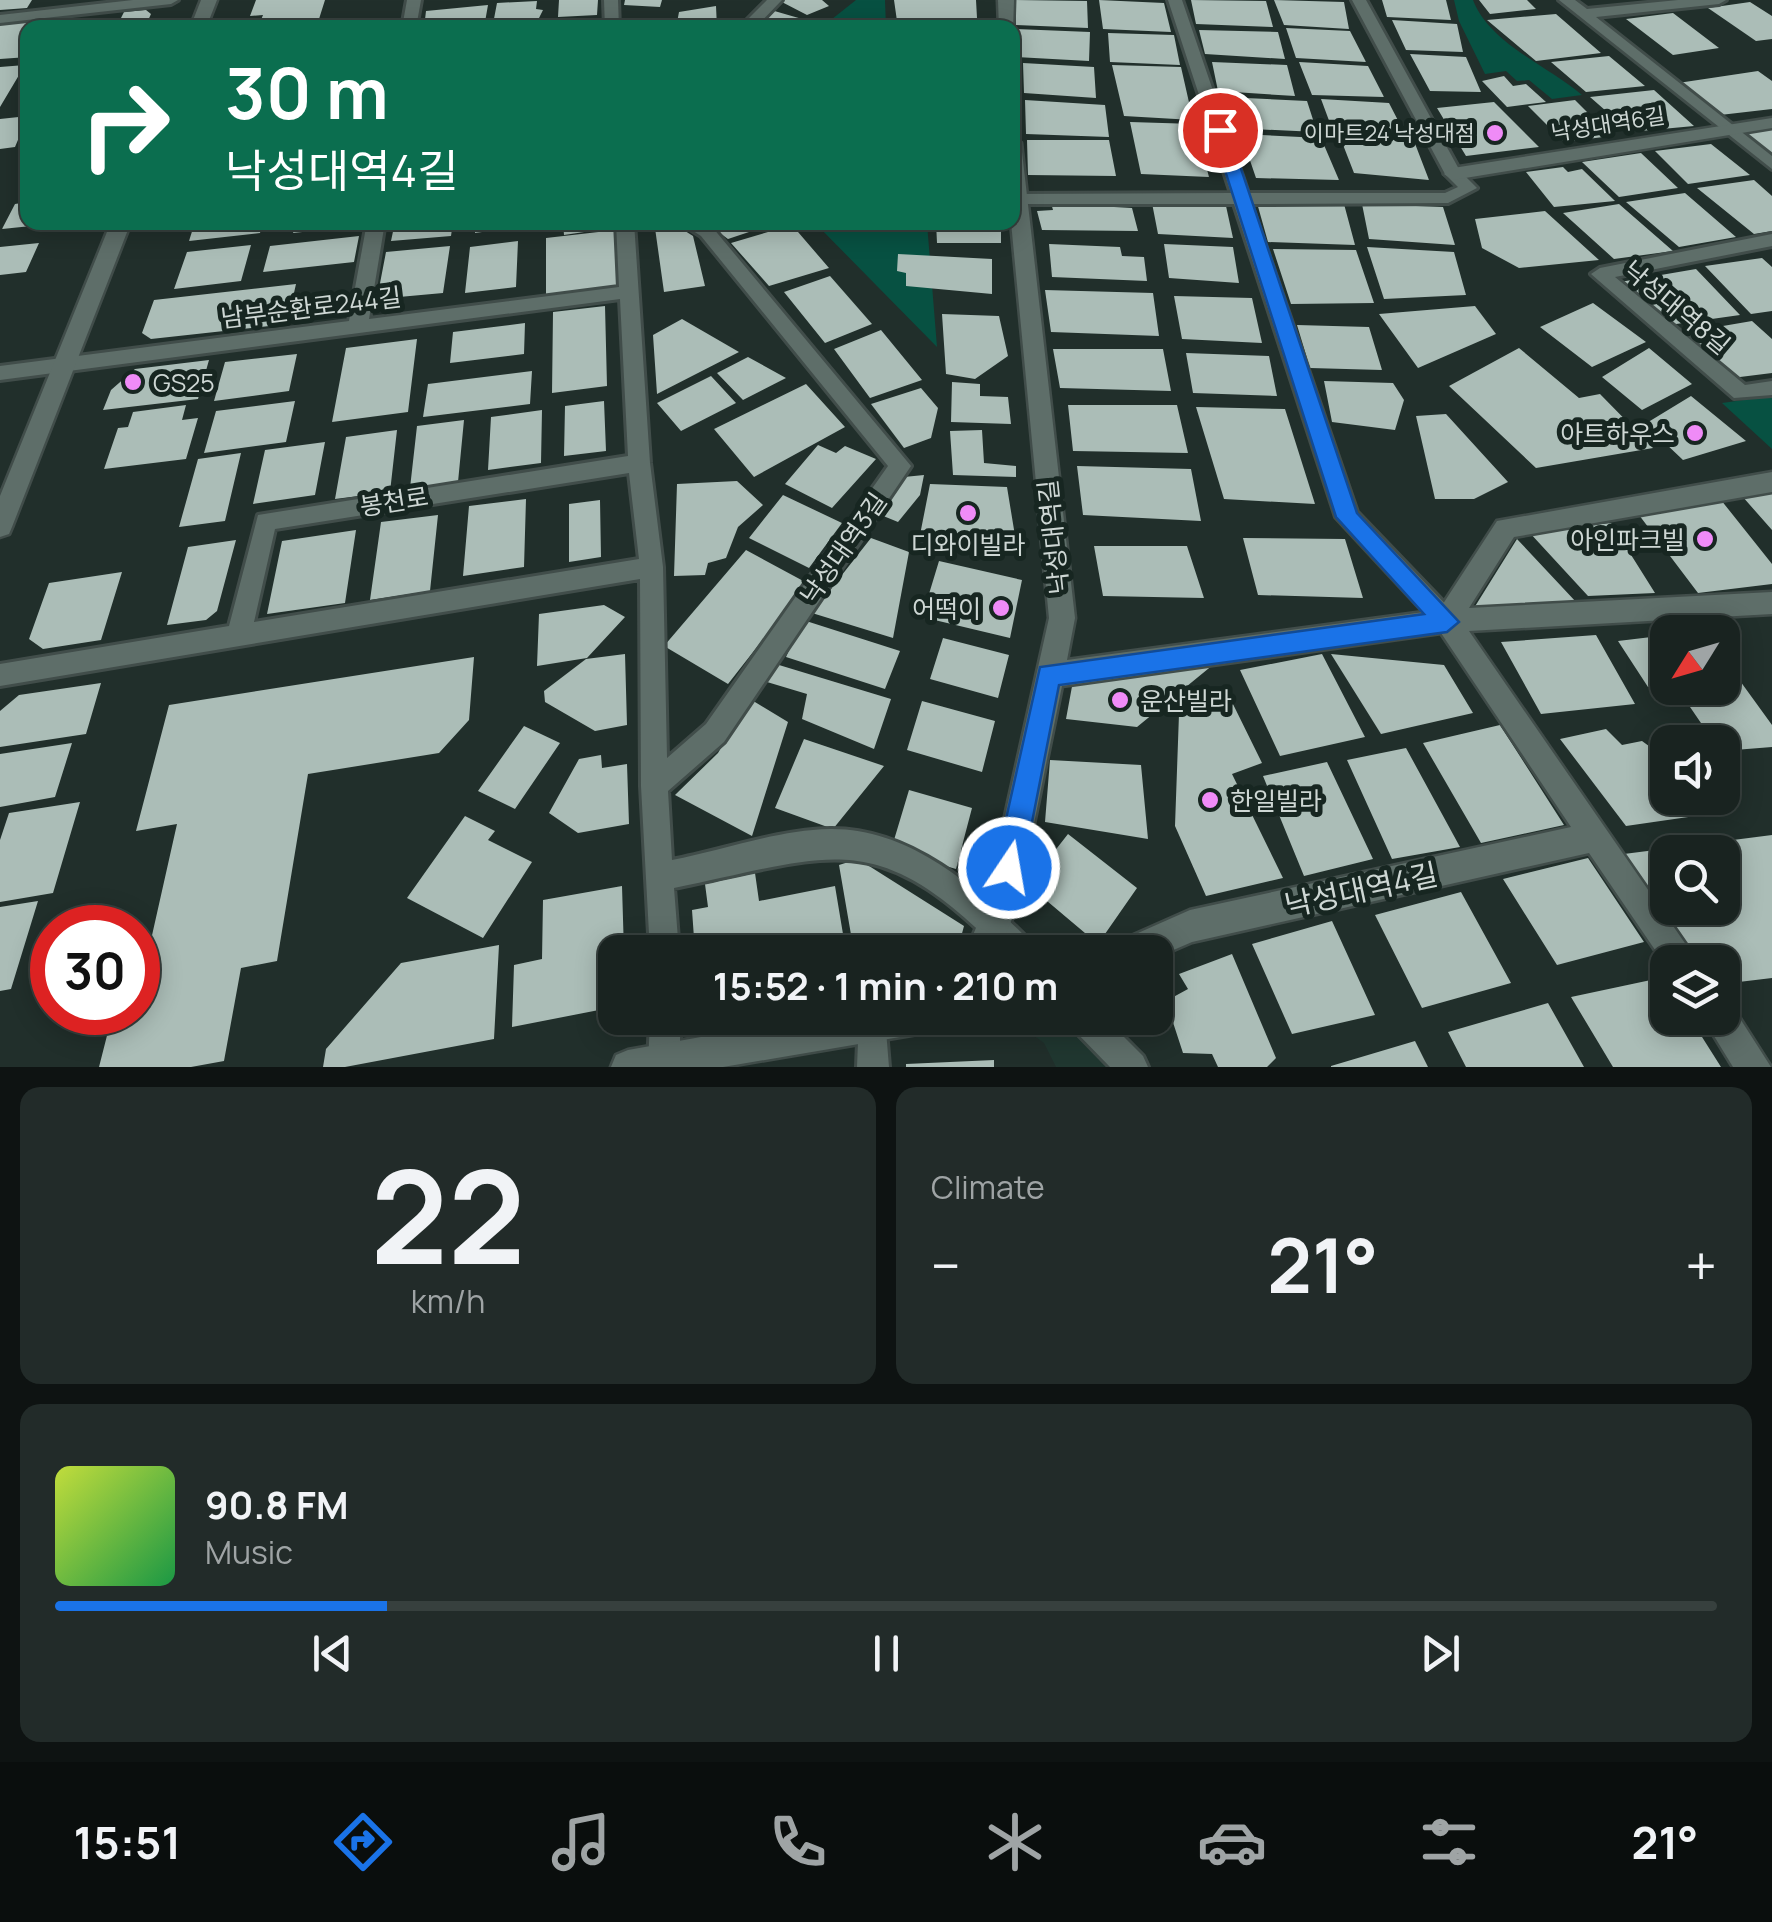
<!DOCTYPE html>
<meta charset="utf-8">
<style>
body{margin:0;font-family:Manrope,"Noto Sans KR",sans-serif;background:#222b29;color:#f1f3f6;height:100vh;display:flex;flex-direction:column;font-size:38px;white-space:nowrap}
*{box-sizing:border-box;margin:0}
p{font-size:32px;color:#9fa4a5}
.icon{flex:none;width:55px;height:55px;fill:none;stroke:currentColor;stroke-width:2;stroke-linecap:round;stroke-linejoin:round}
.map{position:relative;height:1067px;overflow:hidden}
.details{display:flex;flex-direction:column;gap:20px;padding:20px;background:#0e1312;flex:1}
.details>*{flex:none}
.top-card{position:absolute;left:20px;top:20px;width:1000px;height:210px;border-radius:20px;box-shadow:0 5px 25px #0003,0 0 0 2px #37403e;background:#0b6e4f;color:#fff;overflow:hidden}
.needle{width:65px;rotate:233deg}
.tools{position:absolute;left:1650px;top:615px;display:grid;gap:20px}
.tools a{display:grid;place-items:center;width:90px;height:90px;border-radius:20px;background:#192320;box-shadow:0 5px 25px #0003,0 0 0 2px #37403e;font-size:50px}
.speed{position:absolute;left:30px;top:905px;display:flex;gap:20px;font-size:50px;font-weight:700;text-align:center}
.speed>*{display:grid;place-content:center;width:130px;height:130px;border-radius:50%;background:#192320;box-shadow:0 5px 25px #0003,0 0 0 2px #37403e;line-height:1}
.speed .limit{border:15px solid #d22;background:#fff;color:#111}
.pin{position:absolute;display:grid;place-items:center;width:85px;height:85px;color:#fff;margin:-42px;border:5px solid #fff;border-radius:50%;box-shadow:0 2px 10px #0007}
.me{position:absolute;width:110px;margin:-55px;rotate:12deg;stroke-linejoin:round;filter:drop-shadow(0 0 8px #0008)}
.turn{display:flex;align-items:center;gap:35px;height:210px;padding:0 40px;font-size:45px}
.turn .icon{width:130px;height:130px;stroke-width:2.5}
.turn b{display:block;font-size:70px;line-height:85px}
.big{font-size:75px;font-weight:700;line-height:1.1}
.details .widget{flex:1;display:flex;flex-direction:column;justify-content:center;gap:15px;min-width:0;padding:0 35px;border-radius:20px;background:#222b29}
.details .dial{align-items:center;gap:0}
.dial b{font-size:130px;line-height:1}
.song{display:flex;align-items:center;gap:30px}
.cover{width:120px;height:120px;border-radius:15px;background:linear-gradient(135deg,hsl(70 70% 55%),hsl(140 70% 35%))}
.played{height:10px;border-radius:5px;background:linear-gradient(90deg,#1a73e8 20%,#37403e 20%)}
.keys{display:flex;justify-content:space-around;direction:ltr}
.heat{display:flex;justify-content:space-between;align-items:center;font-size:55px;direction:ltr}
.details .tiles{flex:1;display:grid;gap:20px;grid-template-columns:1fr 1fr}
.widget:last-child{grid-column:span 2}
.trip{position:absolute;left:598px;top:935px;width:575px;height:100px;border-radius:20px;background:#192320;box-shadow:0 5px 25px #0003,0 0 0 2px #37403e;font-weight:700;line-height:100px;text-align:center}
.tabs{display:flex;height:160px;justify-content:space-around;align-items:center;background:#0a0e0d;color:#9fa4a5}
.tabs .icon{width:70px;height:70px}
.tabs .active{color:#1a73e8}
.tabs b{font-size:45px;color:#f1f3f6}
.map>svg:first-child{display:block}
</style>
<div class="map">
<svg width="1772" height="1067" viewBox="0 0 1772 1067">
<rect width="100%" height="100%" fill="#212f2b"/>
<path fill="#203730" d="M1010 1018H1106L1148 1067H1056L1044 1043Z"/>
<path fill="#075142" d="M856 0H885L886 27H822Z
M1454 0H1473C1490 44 1547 65 1582 95L1552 99 1529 80 1517 81 1506 71 1485 74 1459 21Z
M815 223H927L937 347Z
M1772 396V449L1722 403Z"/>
<path fill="#abbdb7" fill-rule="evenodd" d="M0 0H32L27 8 0 10Z
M256 0H325L319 19 259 25 263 15 250 16Z
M559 0H598L597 15 558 17Z
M625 0H662L660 7 624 5Z
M778 0H822L829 6 807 15Z
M894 0H976L977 18 897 21Z
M1015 0 1087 1 1088 28 1016 25Z
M1099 0 1164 3 1171 32 1103 29Z
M1191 0 1266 1 1273 27 1196 24Z
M1274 0 1344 2 1349 29 1284 25Z
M1382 0H1446L1451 20 1387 17Z
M1479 0H1527L1536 9 1490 14Z
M537 1 536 9 543 10 538 20 493 24 497 3Z
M1750 2 1772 16V39L1756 41 1708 8Z
M488 5 485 22 424 28 426 11Z
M716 6 717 28H676L679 12Z
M146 10 151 14 145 27 116 28 124 12Z
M771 10 809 21 801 28H754Z
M1673 13 1719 48 1673 55 1626 19Z
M1556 14 1601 53 1536 61 1487 20Z
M595 18V28H533V24Z
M633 19 666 21 661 28H633Z
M52 20 48 28H28V57L0 59V24Z
M1392 20 1457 24 1463 52 1406 50Z
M979 21 981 28H896L895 23Z
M1286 28 1350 31 1366 62 1296 58Z
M1014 29 1090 32 1089 61 1016 57Z
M1199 30 1278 32 1285 59 1205 54Z
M1108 33 1174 35 1180 65 1110 62Z
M1410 54 1466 57 1481 92 1430 91Z
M1609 56 1645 86 1586 92 1551 62Z
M1212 62 1287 65 1295 96 1218 91Z
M1299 62 1368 66 1384 97 1312 95Z
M1023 63 1094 67 1096 98 1024 93Z
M25 65 0 107V67Z
M1112 65 1181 67 1193 120 1124 116Z
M1758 71 1772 81V109L1720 115 1678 83Z
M1504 76 1513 86 1526 84 1546 102 1507 107 1482 81Z
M1654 90 1694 126 1630 132 1590 97Z
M1225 97 1307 101 1317 132 1232 128Z
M1321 99 1389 103 1406 136 1334 134Z
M1025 100 1105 105 1109 137 1026 134Z
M1575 100 1611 136 1564 142 1528 106Z
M1494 102 1539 147 1466 156 1437 108Z
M28 116 15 147 0 149V119Z
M1130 122 1195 124 1209 177 1141 174Z
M1772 129V156L1744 133Z
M1241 134 1321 138 1339 180 1256 178Z
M1340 137 1414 141 1429 180 1354 173Z
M1027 140H1109L1116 176 1028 175Z
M1711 144 1750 175 1688 184 1655 151Z
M1641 153 1678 188 1619 197 1582 162Z
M1563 167 1568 172 1582 169 1615 201 1554 207 1526 172Z
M1754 180 1772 196V231L1754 234 1697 188Z
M1685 193 1736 237 1679 247 1626 202Z
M1112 201 1114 207 1132 208 1138 231 1042 230 1037 211 1053 210 1051 203Z
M28 202V222L41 225 2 229 15 204Z
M1152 203 1226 206 1233 238 1158 234Z
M1257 203 1344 204 1355 245 1268 242Z
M1362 204 1443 207 1455 245 1369 239Z
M1619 204 1673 251 1614 259 1563 213Z
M1545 211 1599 260 1519 268 1482 248 1475 219Z
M195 222H263L260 233 189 241Z
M296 222H366V225L293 233Z
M395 222H453L451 236 391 241Z
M475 222H531V225L475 233Z
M563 222H611V228L564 235Z
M705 222H776V223L728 239Z
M936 222H1001V243H937Z
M674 224 693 236 705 286 664 292 655 228Z
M792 225 829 268 769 286 731 243Z
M616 230 620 286 546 296V238Z
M359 236 354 262 263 272 270 246Z
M518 241 516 287 465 293 470 247Z
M39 243 26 272 0 275V247Z
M1049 244 1120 247 1122 256 1144 257 1147 281 1052 277Z
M1164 244 1233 247 1239 283 1169 278Z
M251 245 241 281 174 289 187 252Z
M450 246 443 293 377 299 386 252Z
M1367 247 1454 252 1466 295 1384 299Z
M1273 249 1356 250 1374 303 1291 304Z
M898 254 992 259V294L906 286V273L897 271Z
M1762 258 1772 267V311L1751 314 1705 266Z
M1696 269 1740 315 1669 325 1620 282Z
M830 276 872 324 825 343 784 292Z
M296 284 287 324 151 339 142 333 154 300Z
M1045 290 1153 293 1159 336 1051 332Z
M1174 296 1252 298 1262 343 1182 339Z
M1593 303 1646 342 1592 367 1540 327Z
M605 306 607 386 552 393 553 312Z
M1475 306 1496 334 1418 368 1379 314Z
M942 314 999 316 1008 356 975 379 946 374Z
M682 319 739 352 657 394 653 335Z
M1752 321 1772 339V373L1732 378 1682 333Z
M525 323 524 354 450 363 453 332Z
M1297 325 1369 327 1382 370 1310 368Z
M881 330 922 380 870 398 834 349Z
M417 339 408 412 332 422 346 348Z
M1519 348 1579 398 1600 394 1653 448 1536 468 1449 386Z
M1649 348 1692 384 1642 410 1602 377Z
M1053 349H1163L1171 391 1060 388Z
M1186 353 1269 356 1277 396 1193 393Z
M297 354 289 391 214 401 225 362Z
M748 357 786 378 743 400 717 373Z
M209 360 198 399 103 410 111 390 135 369Z
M532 371 530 404 423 417 428 384Z
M711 376 736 403 681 431 657 403Z
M1324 381 1393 383 1404 400 1395 430 1332 422Z
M952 382 980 384V396L1008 397 1011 424 951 422Z
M806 384 845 427 754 477 714 429Z
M921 388 938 408 931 438 904 448 871 404Z
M1691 396 1746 441 1683 460 1645 424Z
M295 401 286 442 204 453 216 411Z
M604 401 606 451 564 456 565 406Z
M186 405 182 420 198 418 186 459 104 469 118 428 128 427 133 412Z
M1068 405H1177L1188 453 1073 451Z
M1196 407 1285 409 1315 504 1224 499Z
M542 410 541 463 488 470 491 417Z
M1446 414 1508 482 1474 499H1435L1416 416Z
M464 420 458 482 410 488 417 426Z
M397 430 390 492 335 499 346 437Z
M982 430 984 463 1016 466V477L953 475 950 431Z
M325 442 315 495 253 504 265 450Z
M818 445 836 453 845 446 876 459 832 508 785 484Z
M241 453 225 521 179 527 198 459Z
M1077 466 1191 469 1201 521 1083 515Z
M924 475 920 495 898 522 876 513 904 477Z
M737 481 763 505 738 527 726 558 708 563 705 575 674 576 677 484Z
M930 484 1007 487 1018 554 919 540Z
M1772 492V530L1742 496Z
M783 495 842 523 809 568 749 538Z
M526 499 524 567 463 576 469 506Z
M600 500 601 557 569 562V504Z
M1721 500 1772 564V584L1698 593 1639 515Z
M438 515 430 591 370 600 381 522Z
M1611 523 1655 593 1588 596 1529 532Z
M356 530 345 603 267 614 282 541Z
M871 538 909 552 893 638 812 613Z
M1243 538 1345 539 1363 598 1258 595Z
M1517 539 1577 603 1474 608Z
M236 540 217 611 206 620 167 625 188 547Z
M1094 546H1187L1204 598 1103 596Z
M746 550 807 583 728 684 664 646Z
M939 561 1022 580 1010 638 922 617Z
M122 572 101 640 43 649 29 639 49 583Z
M604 605 625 617 587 658 537 666 539 614Z
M803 620 900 651 885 689 786 657Z
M1596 635 1635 704 1541 714 1501 642Z
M1668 635V685L1648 687 1618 641Z
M943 638 1009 655 998 698 930 679Z
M625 654 627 725 595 731 545 702 544 691 586 659Z
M1322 654 1365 737 1280 756 1240 670Z
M1331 654 1444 665 1473 713 1381 734Z
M1722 656 1772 725V747L1722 751V742H1714L1677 688H1722Z
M474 657 469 720 439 753 308 774 277 961 241 968 224 1061 191 1067H99L113 1012H138V972L144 971 177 824 136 831 169 705Z
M1214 664 1137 727 1066 719 1073 681Z
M779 665 891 699 874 749 802 719 807 694 767 682Z
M101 683 86 734 0 747V711L19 695Z
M1228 694 1262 763 1232 774 1283 878 1206 896 1175 826 1179 714Z
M750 699 788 722 752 836 675 795 718 753Z
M922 701 995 721 982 772 907 750Z
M1500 725 1564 825 1481 843 1423 743Z
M524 726 560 743 515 809 478 791Z
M1606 729 1622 745 1642 741 1668 760V798H1701L1709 814 1626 826 1560 739Z
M804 739 884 766 833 829 775 808Z
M72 743 55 797 0 807V754Z
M1406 748 1460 847 1392 859 1347 760Z
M601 755 602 768 627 764 629 824 578 833 549 813 579 759Z
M1050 760 1141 765 1148 839 1045 822Z
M1327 762 1373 859 1304 876 1263 776Z
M909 790 972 808 956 869 891 850Z
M80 802 53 893 0 902V840L9 813Z
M465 816 495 831 488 840 532 862 483 938 407 898Z
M1068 834 1137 888 1098 944 1028 885Z
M1772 835V978L1722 984V962H1700L1624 854ZM1668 852H1722V908H1668Z
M1588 858 1644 942 1557 965 1503 879Z
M858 859 964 926 957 952H854L839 865Z
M755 873 759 901 835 886 846 952H695L692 910 708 907 705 884Z
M622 886 624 952H615V992L599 1010 512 1027 514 965 542 959 543 900Z
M1461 892 1511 983 1422 1008 1375 915Z
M38 901 11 989 0 991V907Z
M1332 921 1375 1015 1292 1034 1252 944Z
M499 945 494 1039 345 1067H323L326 1049 401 963Z
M1232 954 1276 1058 1267 1067H1218L1212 1054 1183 1053 1166 1001 1188 989 1179 974Z
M1665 977 1668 1018H1690L1721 1067H1613L1571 997Z
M1548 1003 1584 1067H1466L1448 1032Z
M729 1018H799V1019L750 1030Z
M1415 1041 1428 1067H1331V1066Z
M994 1060V1067H906V1064Z"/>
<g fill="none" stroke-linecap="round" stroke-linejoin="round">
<defs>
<path id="service" d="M133 0H178L171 4 0 23V15Z
M407 0H421L416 28H402Z
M604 0H618L619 28H605Z
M767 0H782L755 28H739Z
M1168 0H1182L1248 193H1445L1458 187 1445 174 1352 0H1366L1460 171 1477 188 1448 203 1251 204 1357 512 1455 614 1459 621 1455 628 1447 631 1439 628 1336 517 1234 204H1012V194L1231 193Z
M1559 0H1575L1587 9 1678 0H1726L1719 4 1596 17 1772 156V169Z
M367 222H385L369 319 619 287 616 222H634L650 463 663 567 667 758 706 724 888 466 701 236 679 222H702L713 228 911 466 724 742 668 791 672 860C724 850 777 830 830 829 911 828 977 888 1031 942L1035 952H1001C875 824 832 856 674 888L679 952H650L641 786 640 579 0 686V664L229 626 258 515 628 456 620 299 0 380V366L349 321ZM629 473 639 559 254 622 275 529Z
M1772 234V246L1615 277 1745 385 1772 381V395L1734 398 1591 274 1600 268Z
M650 1018H680V1067H648Z
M859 1018H885L889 1067H857Z
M1069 1018H1105L1143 1056 1148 1067H1110L1073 1029Z"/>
<path id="minor" d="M998 0H1014L1013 31 1012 28H999Z
M1772 118V128L1453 180 1444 174 1453 168Z
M1012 138 1021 143 1075 618 1067 660 1439 610 1497 521 1772 472V492L1514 537 1469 608 1772 592V614L1469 631 1698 962H1668V969L1589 853 1192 942 1155 958V952H1115L1120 941 1190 910 1571 827 1441 633 1062 686 1017 907 998 952H966L985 906 1049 618 1011 222Z
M1722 1002 1732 1006 1771 1067H1733L1703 1018H1722Z
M808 1018H946L941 1030 723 1067H611L616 1055 628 1050Z"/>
<path id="tertiary" d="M201 0H217L206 28H190Z
M111 222H131L12 527 9 534 0 537V496Z"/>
</defs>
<use href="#service" stroke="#414d4a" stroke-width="6"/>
<use href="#minor" stroke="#414d4a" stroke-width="5"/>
<use href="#tertiary" stroke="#414d4a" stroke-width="5"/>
<use href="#service" fill="#5e6e69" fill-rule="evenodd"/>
<use href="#minor" fill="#5e6e69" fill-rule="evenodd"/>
<use href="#tertiary" fill="#5e6e69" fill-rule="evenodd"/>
</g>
<path fill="#1a73e8" stroke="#114b97" stroke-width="2.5" d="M1220 125 1228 130 1357 513 1459 622 1447 632 1059 685 1023 868 1019 878 1009 883 999 878 995 868 1040 667 1424 614 1336 517 1212 130Z"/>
<g fill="#ef8bf7" stroke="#172621" stroke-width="4">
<circle cx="1495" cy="133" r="10"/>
<circle cx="133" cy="382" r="10"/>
<circle cx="1695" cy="433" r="10"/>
<circle cx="968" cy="513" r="10"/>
<circle cx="1705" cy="539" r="10"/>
<circle cx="1001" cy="608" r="10"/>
<circle cx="1120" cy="700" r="10"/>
<circle cx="1210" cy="800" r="10"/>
</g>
<g text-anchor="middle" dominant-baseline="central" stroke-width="10" stroke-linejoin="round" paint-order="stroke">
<g font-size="22" fill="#ced7d4" stroke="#172621">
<text transform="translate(1608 124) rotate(-9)">낙성대역6길</text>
</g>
<g font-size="22" fill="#ced7d4" stroke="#172621" text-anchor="end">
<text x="1475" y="133">이마트24 낙성대점</text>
</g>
<g font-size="25" fill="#ced7d4" stroke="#172621">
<text transform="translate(311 307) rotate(-7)">남부순환로244길</text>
<text transform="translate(1677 307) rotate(40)">낙성대역8길</text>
<text transform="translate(394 501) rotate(-9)">봉천로</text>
<text transform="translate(1053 537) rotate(-96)">낙성대역길</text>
<text transform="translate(843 548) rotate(-55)">낙성대역3길</text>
</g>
<g font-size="25" fill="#ced7d4" stroke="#172621" text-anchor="start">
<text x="153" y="382">GS25</text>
<text x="1675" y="433" text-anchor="end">아트하우스</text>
<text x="1685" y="539" text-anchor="end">아인파크빌</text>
<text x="968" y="544" text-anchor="middle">디와이빌라</text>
<text x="981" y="608" text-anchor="end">어떡이</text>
<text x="1140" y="700">운산빌라</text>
<text x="1230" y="800">한일빌라</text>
</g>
<g font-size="30" fill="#ced7d4" stroke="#172621">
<text transform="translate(1361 889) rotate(-12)">낙성대역4길</text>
</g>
</g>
</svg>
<div class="tools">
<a><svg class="needle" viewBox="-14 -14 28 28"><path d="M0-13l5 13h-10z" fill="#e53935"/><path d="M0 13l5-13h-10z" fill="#9fa4a5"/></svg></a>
<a><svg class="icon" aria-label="sound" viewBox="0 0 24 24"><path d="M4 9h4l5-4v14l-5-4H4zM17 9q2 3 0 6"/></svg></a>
<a><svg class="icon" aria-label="search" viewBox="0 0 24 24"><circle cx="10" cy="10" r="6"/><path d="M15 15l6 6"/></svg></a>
<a><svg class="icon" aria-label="layers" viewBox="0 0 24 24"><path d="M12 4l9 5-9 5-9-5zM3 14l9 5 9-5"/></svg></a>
</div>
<div class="speed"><div class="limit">30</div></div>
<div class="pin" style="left:1220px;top:130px;background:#d93025"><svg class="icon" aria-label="arrive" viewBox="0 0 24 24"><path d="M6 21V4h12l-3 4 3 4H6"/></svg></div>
<svg class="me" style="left:1009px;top:868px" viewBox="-20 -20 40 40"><circle r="17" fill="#1a73e8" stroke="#fff" stroke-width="3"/><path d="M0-11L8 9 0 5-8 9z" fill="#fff"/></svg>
<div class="trip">15:52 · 1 min · 210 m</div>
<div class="top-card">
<div class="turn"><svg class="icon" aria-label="right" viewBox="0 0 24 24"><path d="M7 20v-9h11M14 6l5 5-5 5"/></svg><div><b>30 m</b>낙성대역4길</div></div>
</div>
</div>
<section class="details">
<div class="tiles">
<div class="widget dial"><b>22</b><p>km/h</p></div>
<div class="widget"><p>Climate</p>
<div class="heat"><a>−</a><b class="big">21°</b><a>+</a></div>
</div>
<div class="widget">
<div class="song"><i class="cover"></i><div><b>90.8 FM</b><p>Music</p></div></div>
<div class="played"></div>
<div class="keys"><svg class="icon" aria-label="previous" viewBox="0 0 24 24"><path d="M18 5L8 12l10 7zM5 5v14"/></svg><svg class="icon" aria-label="pause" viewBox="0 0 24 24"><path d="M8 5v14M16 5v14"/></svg><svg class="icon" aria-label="next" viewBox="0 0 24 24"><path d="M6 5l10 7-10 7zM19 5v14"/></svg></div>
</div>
</div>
</section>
<nav class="tabs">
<b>15:51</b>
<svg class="icon active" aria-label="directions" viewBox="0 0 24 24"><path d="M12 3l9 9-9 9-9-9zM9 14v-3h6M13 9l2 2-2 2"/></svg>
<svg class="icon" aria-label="music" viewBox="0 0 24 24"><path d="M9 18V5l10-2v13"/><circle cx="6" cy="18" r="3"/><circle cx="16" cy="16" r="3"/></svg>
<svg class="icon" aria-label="phone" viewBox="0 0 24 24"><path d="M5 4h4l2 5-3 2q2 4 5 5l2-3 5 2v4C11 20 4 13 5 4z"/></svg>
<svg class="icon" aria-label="climate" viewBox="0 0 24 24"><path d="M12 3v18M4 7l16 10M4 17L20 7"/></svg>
<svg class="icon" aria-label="car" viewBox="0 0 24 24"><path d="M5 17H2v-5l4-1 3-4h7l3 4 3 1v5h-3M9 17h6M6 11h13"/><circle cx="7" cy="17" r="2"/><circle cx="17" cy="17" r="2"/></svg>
<svg class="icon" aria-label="filters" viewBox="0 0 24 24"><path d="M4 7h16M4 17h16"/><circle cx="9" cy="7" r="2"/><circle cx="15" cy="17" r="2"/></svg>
<b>21°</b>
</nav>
